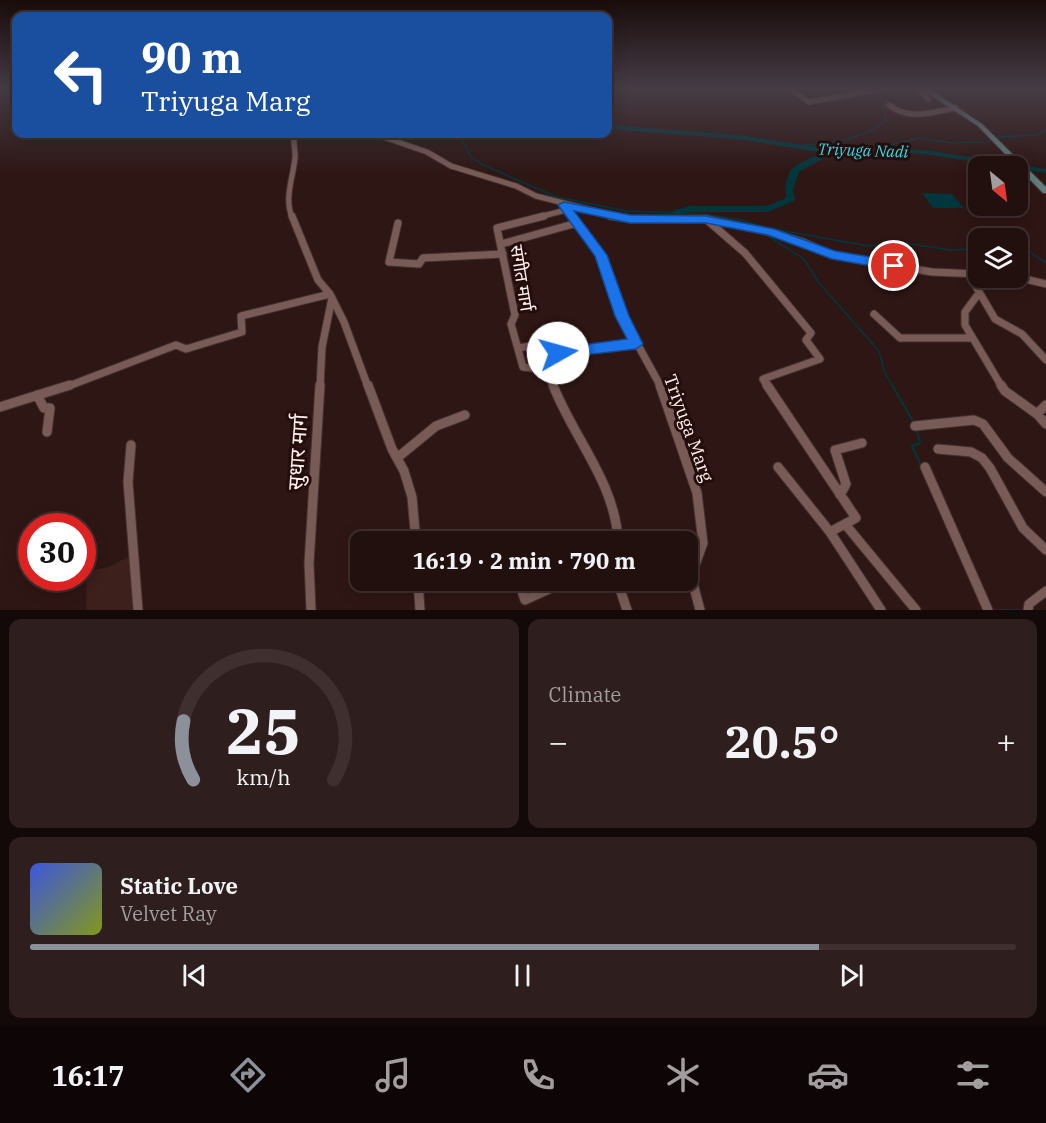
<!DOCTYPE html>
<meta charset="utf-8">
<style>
body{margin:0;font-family:"IBM Plex Serif","Noto Sans Devanagari",serif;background:#2e1e1d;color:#f1f3f6;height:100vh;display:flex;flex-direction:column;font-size:22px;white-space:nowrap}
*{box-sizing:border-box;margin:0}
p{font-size:20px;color:#a29d9e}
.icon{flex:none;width:33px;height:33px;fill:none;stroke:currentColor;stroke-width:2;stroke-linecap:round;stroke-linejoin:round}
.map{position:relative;height:610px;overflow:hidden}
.drawer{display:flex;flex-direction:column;gap:9px;padding:9px;background:#130908;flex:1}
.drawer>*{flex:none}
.top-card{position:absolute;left:12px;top:12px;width:600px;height:126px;border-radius:12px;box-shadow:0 3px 15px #0003,0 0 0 2px #3f302f;background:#1a4fa0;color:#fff;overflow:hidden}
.needle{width:39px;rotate:151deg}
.controls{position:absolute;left:968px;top:156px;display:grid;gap:12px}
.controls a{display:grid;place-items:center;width:60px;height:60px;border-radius:12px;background:#22100f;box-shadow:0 3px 15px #0003,0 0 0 2px #3f302f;font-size:30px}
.speed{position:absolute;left:18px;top:513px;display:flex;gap:12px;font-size:30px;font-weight:700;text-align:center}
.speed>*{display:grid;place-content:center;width:78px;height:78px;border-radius:50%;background:#22100f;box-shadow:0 3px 15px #0003,0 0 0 2px #3f302f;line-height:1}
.speed .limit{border:9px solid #d22;background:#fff;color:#111}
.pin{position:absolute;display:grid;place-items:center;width:51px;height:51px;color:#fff;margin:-26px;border:3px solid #fff;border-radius:50%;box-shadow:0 2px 6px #0007}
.me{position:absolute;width:66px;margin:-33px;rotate:83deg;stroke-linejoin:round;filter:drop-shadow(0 0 4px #0008)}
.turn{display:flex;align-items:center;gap:21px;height:126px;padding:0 30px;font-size:27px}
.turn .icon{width:78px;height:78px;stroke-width:2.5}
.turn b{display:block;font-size:42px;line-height:51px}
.big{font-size:45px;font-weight:700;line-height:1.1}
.drawer .card{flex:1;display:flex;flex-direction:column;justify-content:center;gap:9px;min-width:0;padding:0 21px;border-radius:12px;background:#2e1e1d}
.drawer .dial{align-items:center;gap:0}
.dial svg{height:156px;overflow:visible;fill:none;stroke:#3f302f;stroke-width:7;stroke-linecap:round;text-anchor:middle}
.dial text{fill:#f1f3f6;stroke:none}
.song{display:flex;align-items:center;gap:18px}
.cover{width:72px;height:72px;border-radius:9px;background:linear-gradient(135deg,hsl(230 70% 55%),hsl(70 70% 35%))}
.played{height:6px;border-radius:3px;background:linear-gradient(90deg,#8c9099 80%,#3f302f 80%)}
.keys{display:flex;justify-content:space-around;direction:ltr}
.heat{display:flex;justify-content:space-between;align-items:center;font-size:33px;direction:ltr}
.drawer .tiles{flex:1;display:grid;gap:9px;grid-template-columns:1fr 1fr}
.card:last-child{grid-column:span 2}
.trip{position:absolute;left:350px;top:531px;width:348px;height:60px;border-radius:12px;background:#22100f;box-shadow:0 3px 15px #0003,0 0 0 2px #3f302f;font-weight:700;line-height:60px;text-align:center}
.tab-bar{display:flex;height:96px;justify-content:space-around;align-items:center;background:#0e0606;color:#a29d9e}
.tab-bar .icon{width:42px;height:42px}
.tab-bar .selected{color:#8c9099}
.tab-bar b{font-size:27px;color:#f1f3f6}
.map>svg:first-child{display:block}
</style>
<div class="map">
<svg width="1046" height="610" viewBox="0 0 1046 610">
<rect width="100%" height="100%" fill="#2e1614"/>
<path fill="#3d1f1c" d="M130 556 133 610H86L87 571 108 567Z"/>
<path fill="#01373c" d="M922 193 952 194 964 208H933Z"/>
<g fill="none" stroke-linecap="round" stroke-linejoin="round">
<path stroke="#01373c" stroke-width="1.5" d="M453 134 462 139 470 156 483 165 557 197 626 211 703 214 742 220 763 227 868 246 905 243 950 250 978 249
M799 146C830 142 860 141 886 121 881 104 886 98 899 88
M874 149 919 138 951 143 986 142 998 137 1037 135 1046 130
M767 235 804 259 819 283 879 351 885 373 893 387
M1017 248H1024L1046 263"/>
<path stroke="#01373c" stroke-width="2" d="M892 385 914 423
M917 431 920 443 912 446 921 465
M993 610H1021"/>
<path fill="#01373c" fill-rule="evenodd" d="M608 125 737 135 837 150 882 147 931 151 1046 169V173L1017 169V166H1002L931 155 882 151 837 154 824 158 799 172 793 189 795 199 794 201 768 212H690L676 216 672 213 673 211 690 206H767L786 198C785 189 786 177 791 170 796 164 818 154 825 153L737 139 608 129Z"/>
<defs>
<path id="street-far2" d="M789 88 809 102 886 88
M918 88 928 99
M889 105C908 121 934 112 956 108
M375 134 427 152 451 166 516 186 536 196 619 217
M564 205 573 217
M292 217C284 198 293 178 295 158 296 150 292 142 295 134
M539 217 566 210"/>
<path id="street-far1" d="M292 216 318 280 330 294 344 322 368 387
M544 216 497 228 515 315 511 324 523 367 548 370 554 387
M572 216 601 255 622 316 661 387
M610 216 630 219H706L770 232 803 242 832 255 932 272 978 274
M707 220 745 253 811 333 806 340 820 359 763 379 768 387
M398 223 389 262 419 264 423 258 503 254
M501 244 577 223
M968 273 995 319 1022 334 1046 360
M1017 277 1046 284
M979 293 965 312V325L1002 387
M874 314 900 338H971
M518 348 555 342 558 353 636 344
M66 387 176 345 186 349 242 332 241 316 330 294
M320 387 322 347 332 298"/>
<path id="street" d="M368 385 392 449 404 471 412 497 416 542
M553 385C573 437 614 481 618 539L612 542
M660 385 697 493 703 543 691 576 700 610
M767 385 856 518 830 532
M1001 385 1005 391 1037 414
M37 395 44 408H50L47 432
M1046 405 1037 414 1046 424
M0 407 70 385
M915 426 974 420 983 424 1008 458 1046 492
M131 445 128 482 138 610
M938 449 971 452 982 458 990 468 1023 528 1046 550
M397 458 436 426 465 415
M778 467 830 532 881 610
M925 467 988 610
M840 495 846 484 835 450 862 443
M845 524 916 610
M418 580 420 610
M518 580 525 600 569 580
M617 580 627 610
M311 610 309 563 320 385
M1028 610 1029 604 1046 591"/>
<path id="secondary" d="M920 88H928L982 124 1046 187V193H1043L978 126Z"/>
</defs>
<use href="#street-far2" stroke="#443231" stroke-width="7"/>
<use href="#street-far1" stroke="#443231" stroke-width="9"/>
<use href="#street" stroke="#443231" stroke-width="11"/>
<use href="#secondary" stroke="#443231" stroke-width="2"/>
<use href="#street-far2" stroke="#785b57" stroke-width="5"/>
<use href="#street-far1" stroke="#785b57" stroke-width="7"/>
<use href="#street" stroke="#785b57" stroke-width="9"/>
<use href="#secondary" fill="#617f80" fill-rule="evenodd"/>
</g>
<path fill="#3e2522" d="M554 332V337L545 338V334Z"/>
<path fill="#68504d" stroke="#7f6966" stroke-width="1.5" d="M553 328 554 332 545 334 544 330Z"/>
<linearGradient id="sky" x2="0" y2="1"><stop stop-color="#190c0b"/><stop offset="0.51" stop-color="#463c45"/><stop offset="1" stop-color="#463c45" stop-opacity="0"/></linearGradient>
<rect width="1046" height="174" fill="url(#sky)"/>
<path fill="#1a73e8" stroke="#114b97" stroke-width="1.5" d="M564 202 630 215 706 216 774 229 835 251 894 261 900 266 894 270 832 259 768 235 706 223H630L574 211 607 255 629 316 643 344 636 349 558 358 553 357 551 353 553 349 627 339 615 316 595 256 558 205Z"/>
<g text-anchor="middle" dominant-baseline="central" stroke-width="6" stroke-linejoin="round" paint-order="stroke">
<g font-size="16" font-style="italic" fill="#37d8e6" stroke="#240d0b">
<text transform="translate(863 150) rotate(2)">Triyuga Nadi</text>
</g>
<g font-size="18" fill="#fef0ee" stroke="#240d0b">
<text transform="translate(522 278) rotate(81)">संगीत मार्ग</text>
<text transform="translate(689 428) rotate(70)">Triyuga Marg</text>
</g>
<g font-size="21" fill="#fef0ee" stroke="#240d0b">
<text transform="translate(297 452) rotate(-86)">सुधार मार्ग</text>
</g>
</g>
</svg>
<div class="controls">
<a><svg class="needle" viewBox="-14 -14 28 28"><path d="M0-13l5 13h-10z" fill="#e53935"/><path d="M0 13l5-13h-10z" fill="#a29d9e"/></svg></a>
<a><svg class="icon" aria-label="layers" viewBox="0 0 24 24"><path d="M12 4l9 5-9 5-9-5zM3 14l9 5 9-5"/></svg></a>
</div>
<div class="speed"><div class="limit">30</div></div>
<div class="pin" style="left:894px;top:266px;background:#d93025"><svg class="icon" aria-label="arrive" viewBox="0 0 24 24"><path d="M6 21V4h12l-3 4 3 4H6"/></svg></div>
<svg class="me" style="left:558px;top:353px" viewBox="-20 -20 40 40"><circle r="19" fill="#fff"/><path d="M0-13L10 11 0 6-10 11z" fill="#1a73e8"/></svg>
<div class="trip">16:19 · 2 min · 790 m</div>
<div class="top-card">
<div class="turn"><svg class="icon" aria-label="left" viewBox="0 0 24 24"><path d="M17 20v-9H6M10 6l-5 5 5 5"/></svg><div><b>90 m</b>Triyuga Marg</div></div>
</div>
</div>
<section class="drawer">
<div class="tiles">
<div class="card dial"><svg viewBox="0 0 100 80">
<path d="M14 69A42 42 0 1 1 86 69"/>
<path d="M14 69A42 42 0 0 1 9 39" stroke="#8c9099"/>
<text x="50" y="56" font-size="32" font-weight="700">25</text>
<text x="50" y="72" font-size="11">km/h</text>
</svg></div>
<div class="card"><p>Climate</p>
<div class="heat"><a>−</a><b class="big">20.5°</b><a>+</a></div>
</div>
<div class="card">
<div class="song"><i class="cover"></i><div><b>Static Love</b><p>Velvet Ray</p></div></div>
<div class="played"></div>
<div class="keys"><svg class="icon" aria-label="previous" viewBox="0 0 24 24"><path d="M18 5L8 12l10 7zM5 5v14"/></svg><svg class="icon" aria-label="pause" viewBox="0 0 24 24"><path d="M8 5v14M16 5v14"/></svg><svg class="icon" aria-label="next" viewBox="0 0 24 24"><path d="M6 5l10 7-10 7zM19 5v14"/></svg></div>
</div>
</div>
</section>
<nav class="tab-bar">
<b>16:17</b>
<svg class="icon selected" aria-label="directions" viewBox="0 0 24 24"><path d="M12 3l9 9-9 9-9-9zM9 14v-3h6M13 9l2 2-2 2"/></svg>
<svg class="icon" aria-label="music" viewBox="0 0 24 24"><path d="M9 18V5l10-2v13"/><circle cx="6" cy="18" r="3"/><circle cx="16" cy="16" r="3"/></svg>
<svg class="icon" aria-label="phone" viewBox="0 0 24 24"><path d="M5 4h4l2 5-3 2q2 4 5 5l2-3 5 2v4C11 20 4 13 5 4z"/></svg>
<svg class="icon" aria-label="climate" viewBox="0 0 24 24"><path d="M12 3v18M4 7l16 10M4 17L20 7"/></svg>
<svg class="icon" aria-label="car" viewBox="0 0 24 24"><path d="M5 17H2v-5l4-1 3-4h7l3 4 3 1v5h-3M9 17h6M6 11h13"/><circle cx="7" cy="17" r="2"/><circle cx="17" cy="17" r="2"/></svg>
<svg class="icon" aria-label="filters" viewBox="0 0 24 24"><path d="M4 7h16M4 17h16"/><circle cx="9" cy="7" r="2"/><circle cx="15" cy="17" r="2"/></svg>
</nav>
